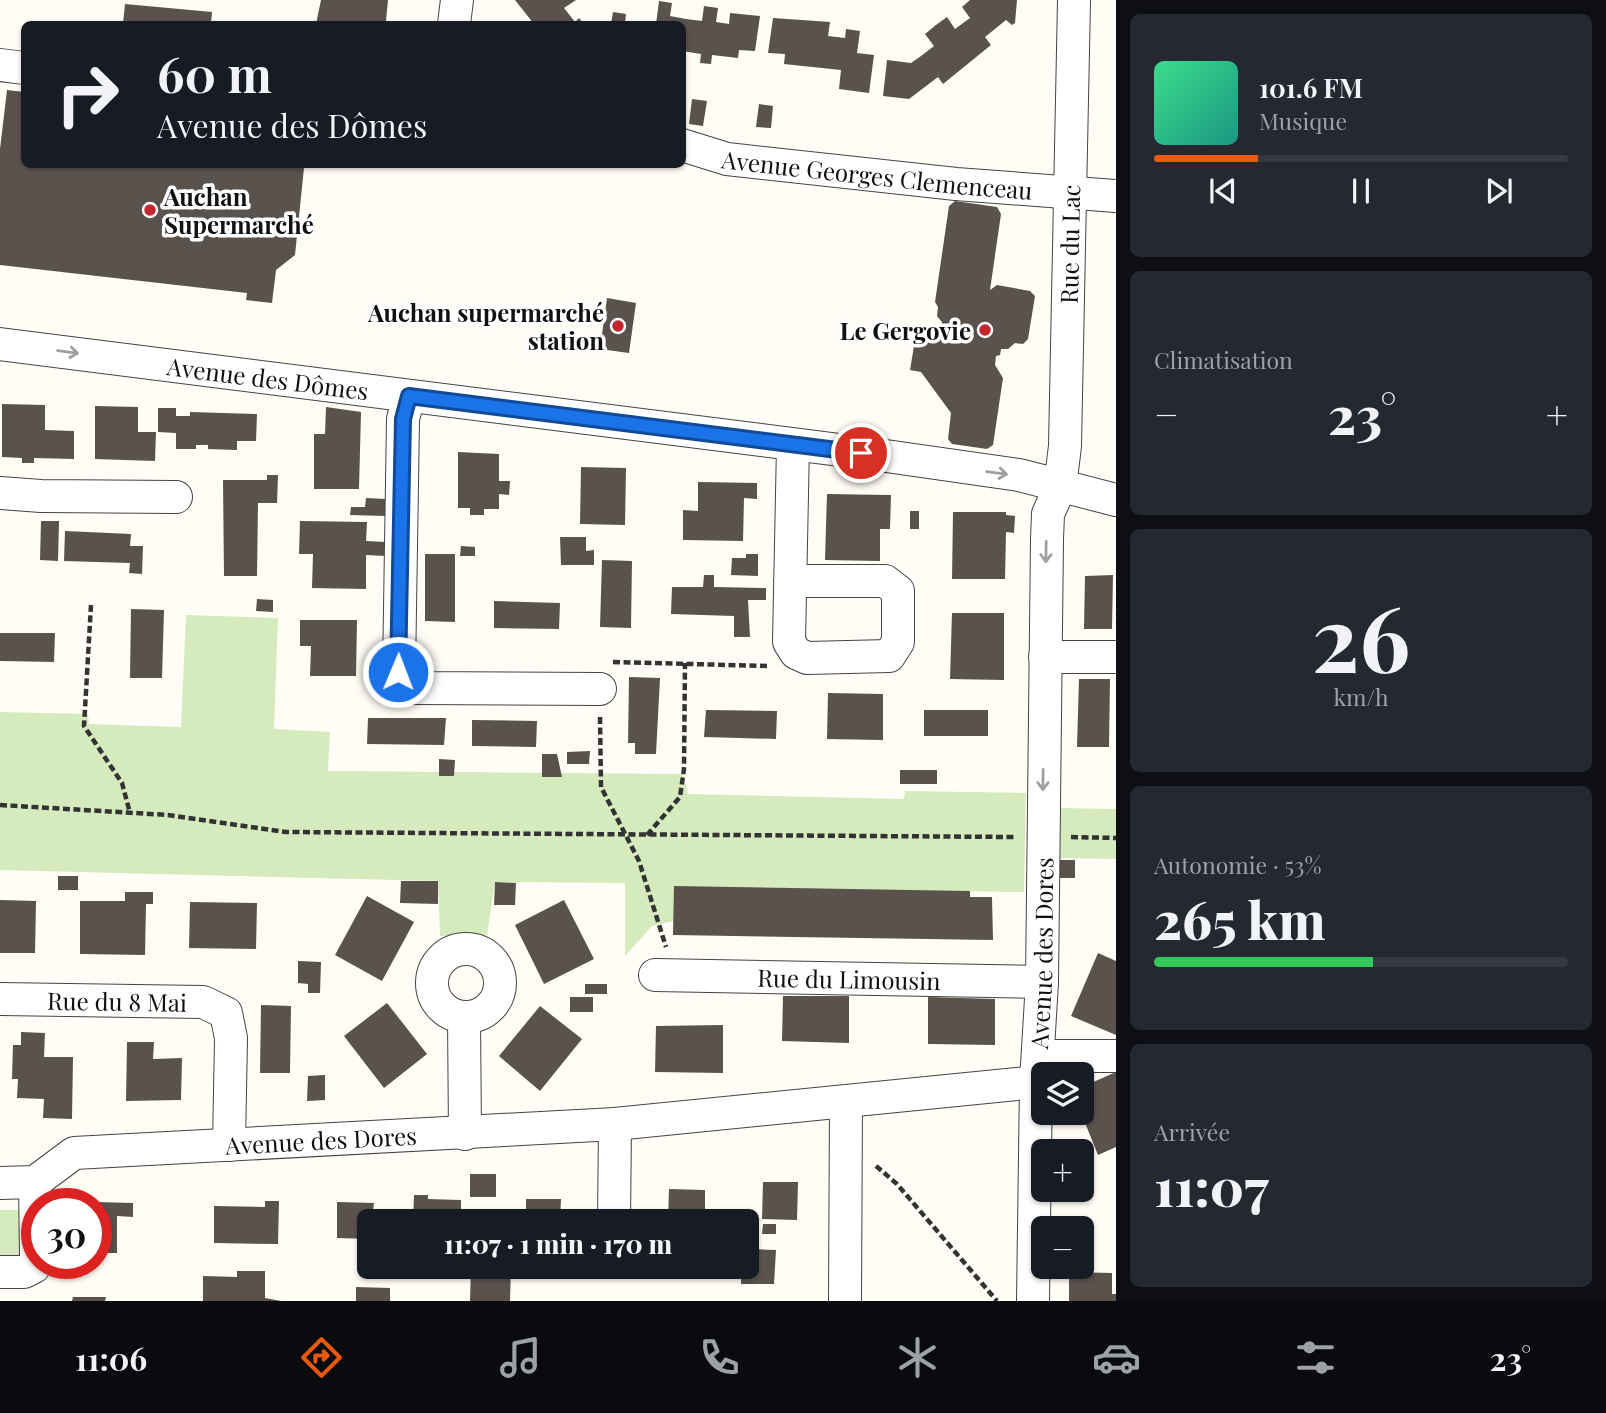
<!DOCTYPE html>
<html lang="fr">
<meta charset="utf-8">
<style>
body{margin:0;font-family:"Playfair Display",serif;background:#242831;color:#f1f3f6;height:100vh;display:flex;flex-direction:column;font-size:26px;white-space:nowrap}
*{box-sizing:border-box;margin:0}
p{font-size:23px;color:#9ea1a6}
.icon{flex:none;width:38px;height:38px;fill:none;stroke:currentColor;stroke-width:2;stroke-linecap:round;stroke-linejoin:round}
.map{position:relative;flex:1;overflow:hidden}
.drawer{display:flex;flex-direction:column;gap:14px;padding:14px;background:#0d0f14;width:490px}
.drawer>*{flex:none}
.guide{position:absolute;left:21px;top:21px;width:665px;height:147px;border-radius:10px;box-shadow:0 2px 5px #0004;background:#171b24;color:#f1f3f6;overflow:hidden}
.fabs{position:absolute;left:1031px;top:1062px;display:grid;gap:14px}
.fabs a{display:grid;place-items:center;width:63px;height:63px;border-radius:10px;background:#171b24;box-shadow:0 2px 5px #0004;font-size:35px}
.speed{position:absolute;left:21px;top:1188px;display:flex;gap:14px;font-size:35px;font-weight:700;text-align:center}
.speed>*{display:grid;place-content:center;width:91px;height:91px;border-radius:50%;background:#171b24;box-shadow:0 2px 5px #0004;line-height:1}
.speed .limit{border:10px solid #d22;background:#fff;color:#111}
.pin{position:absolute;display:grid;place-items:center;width:60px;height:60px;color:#fff;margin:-30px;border:4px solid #fff;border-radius:50%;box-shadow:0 2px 7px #0007}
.me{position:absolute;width:77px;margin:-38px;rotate:1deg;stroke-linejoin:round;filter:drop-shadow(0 0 5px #0008)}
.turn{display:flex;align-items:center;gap:24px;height:147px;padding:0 21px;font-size:32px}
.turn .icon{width:91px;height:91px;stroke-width:2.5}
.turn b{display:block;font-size:49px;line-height:60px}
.big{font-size:52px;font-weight:800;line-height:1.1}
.drawer .widget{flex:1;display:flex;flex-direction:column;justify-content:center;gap:10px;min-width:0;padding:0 24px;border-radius:10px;background:#242831}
.drawer .dial{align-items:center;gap:0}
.dial b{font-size:91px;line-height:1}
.song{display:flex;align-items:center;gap:21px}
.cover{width:84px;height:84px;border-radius:10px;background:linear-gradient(135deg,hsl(150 70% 55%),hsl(170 70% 35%))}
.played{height:7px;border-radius:4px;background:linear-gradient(90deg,#ea580c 25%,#363941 25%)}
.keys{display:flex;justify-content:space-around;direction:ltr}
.heat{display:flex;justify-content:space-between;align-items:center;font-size:38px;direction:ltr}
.charge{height:10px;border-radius:5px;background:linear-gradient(90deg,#34c759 53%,#363941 0)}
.trip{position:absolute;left:357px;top:1209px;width:402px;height:70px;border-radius:10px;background:#171b24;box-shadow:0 2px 5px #0004;font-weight:800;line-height:70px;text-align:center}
.tabs{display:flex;height:112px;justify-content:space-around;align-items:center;background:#090b0e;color:#9ea1a6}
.tabs .icon{width:49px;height:49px}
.tabs .active{color:#ea580c}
.tabs b{font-size:32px;color:#f1f3f6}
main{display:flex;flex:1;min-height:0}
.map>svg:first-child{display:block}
</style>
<main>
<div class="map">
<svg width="1116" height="1301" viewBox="0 0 1116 1301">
<rect width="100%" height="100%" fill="#fffdf5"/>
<path fill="#d5ebbd" d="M186 615 278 618 274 729 330 732 328 771 683 774 688 794 904 799 905 791 1026 793 1024 892 674 887V921L652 926 625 956V883L495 882 487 935 440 936 438 881 0 870V712L88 714 89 724 181 727Z
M1058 808 1116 809V859L1057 858Z
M0 1210H25V1258H0Z"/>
<path fill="#5a524d" d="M321 0H388L386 21H379V24H316Z
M515 0H576L564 8 575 22 579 18 584 24H534Z
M970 0H1017L1015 23 1012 25 1006 20 985 37 991 45 943 84 938 77 909 99 883 96 887 60 911 63 921 56 934 46 925 34 936 25 947 17 955 29 970 18 962 7Z
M659 1 672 3 670 16 686 19 702 21 704 6 718 8 716 22 729 24 730 13 760 16 755 51 739 50 738 58 712 55 711 64 700 63 701 54 682 51V24H656Z
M125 4 212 12 211 24H123Z
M613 12 626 14 625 24H611Z
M773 18 830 22 828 36 845 38 846 29 860 31 857 53 874 55 869 93 839 89 841 70 784 64 785 54 768 53Z
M7 90 24 92V164H302L304 168 295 255 276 270 272 303 246 300 247 293 0 265V149Z
M692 99 707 101 703 126 689 124Z
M759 104 773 106 771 128 756 127Z
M955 201 997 207 1001 214 990 290 997 285 1030 291 1035 296 1028 339 1023 344 1015 343 1008 349H1001L1000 355 996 356 995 365 1003 378 993 445 987 449 952 444 948 439 951 413 921 372 910 370 916 334 939 337 942 322 937 316 938 307 935 302 949 206Z
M607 298 636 303 629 353 600 349Z
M2 404 45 405V430L74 431V459L34 458V463H22V458L2 457Z
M95 406 138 407V432H156L155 461 95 459Z
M326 407 361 412 359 489H314V434H325Z
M158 408H176V416H190V412L257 414 256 441H237V450L208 449V445H196V449H176V433L158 432Z
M458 452 499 454V481H510L509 495 499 494V509H484V515H470V508H458Z
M581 467 626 468 625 525 580 524Z
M267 475H278L277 503H258L257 576H224L223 480H267Z
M698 482 757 483V499L744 498 743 541 683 540V510L698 511Z
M827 494 891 495 890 529H880V561L825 560Z
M366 498 386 499V516L350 515 351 507H365Z
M910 511H919V529H910Z
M953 512H1006V515L1015 516 1014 533 1006 532 1005 579H952Z
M41 521H59L58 561 40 560Z
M300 521 367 522 366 541 386 542V556L366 555V589L312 588 313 554H299Z
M65 531 131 534 130 546H143L142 574 129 573 130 563 64 561Z
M560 537H586V551L594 550V565H561Z
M461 546 475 547V556H460Z
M425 554H455V622L425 621Z
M746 554H758V576L731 575 732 558H746Z
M602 560 632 561 631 628 600 627Z
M704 575H714V587L766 588V600H748L750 637H734V616L671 614 672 587H703Z
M1113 575 1112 629H1084L1085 576Z
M257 599 273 600V612L256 611Z
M494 601 560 603 559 629 494 628Z
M131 609 164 610 162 678H130Z
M952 613H1004V680L950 679Z
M300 620H357L356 676H310L311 646H300Z
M0 633H55L54 662 0 661Z
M629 677 660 678 656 754H635V743H628Z
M1079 679H1110L1109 747H1077Z
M828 693 883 694V740L827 739Z
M706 710 777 711 776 739 704 737Z
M924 710H988V736H924Z
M368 718H446L444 745 367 744Z
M472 720 537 721 536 747 472 746Z
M590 751 589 764H567V752Z
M542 754H557L562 777H542Z
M439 759 455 760 454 776H439Z
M900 770H937V784H900Z
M1058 860H1075V878H1058Z
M58 876H78V890H58Z
M401 881H438V904L400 903Z
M495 882 516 883 515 905H494Z
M674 886 970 891V897H992L993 940 673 935Z
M125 892H153V904H146L145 955 80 954V901H125Z
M367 896 414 922 382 981 335 955Z
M0 900 36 901 35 953H0Z
M564 900 594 959 544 984 515 925Z
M190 902 257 903 256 949 189 948Z
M1098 953 1116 961V1035L1071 1016Z
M298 961 321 962 320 993H308V984L298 983Z
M585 984H607V994H585Z
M783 996H849V1043L782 1041Z
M570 997H593V1012H570Z
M928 997 995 999V1045L928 1044Z
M387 1003 427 1054 384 1088 344 1036Z
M261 1005 291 1006 290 1073H260Z
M540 1006 582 1039 540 1091 499 1056Z
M723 1025V1073L655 1072 656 1026Z
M21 1032 45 1033 44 1057H73L72 1119 43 1118 44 1099 17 1098 18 1079H12L13 1045H21Z
M127 1042H154L153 1059 182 1058 181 1100 126 1101Z
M1116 1072V1147L1098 1155 1081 1113 1082 1087Z
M325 1075V1100L307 1101 308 1076Z
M470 1174H496V1197H470Z
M763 1182H798L797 1220 762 1219Z
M669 1189 705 1190V1222H668Z
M414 1195H428V1199L461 1200V1222H413Z
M526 1199H561L560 1222H526Z
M265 1201H279L278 1244 214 1243V1206L265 1207Z
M96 1202 133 1203V1217L117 1216V1253H96Z
M337 1202 374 1203 369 1239 337 1238Z
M763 1224H776V1234H762Z
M747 1249 776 1250 774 1284H741V1267H747Z
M471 1267H511L510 1301H470Z
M237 1271H265V1298L281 1301H203V1276L237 1277Z
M1069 1272 1112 1273V1294H1116V1301H1069Z
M356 1287 390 1288V1301H356Z
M73 1297H106L105 1301H72Z"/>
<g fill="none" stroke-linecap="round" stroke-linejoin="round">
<defs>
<g id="minor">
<path d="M454 24 457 0"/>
<path d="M0 65 24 68"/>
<path id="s1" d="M682 145 727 159 956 184 1116 196"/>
<path id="s2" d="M0 344 879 455 1019 475 1116 500"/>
<path d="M409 396 403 419 399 672 415 688 600 689"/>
<path d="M0 493 41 496 176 497"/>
<path d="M790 581H885L898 591V642L889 656 807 658 796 653 789 642 793 445"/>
<path d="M1045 657H1116"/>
<circle cx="466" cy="983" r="34"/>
<path id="s3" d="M655 975 1042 982"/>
<path id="s4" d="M0 999 203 1002 226 1013 231 1038 229 1145"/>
<path d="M464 1018 465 1134"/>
<path d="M1039 1056H1116"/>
<path id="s5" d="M0 1183 35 1182 74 1153 615 1124 1036 1082"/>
<path d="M614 1222 615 1124"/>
<path d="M0 1272H24L34 1267 36 1257 35 1182"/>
<path d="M845 1301 846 1102"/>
<path id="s6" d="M1033 1301 1036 1082 1042 982 1047 539 1048 514 1060 487 1065 446 1074 0"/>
</g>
</defs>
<use href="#minor" stroke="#444" stroke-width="34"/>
<path stroke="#333" stroke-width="4.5" stroke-dasharray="7 3.5" stroke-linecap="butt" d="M91 605 84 726 122 783 130 813
M613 662 768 666
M600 717 601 787 639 861 666 947
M0 805 168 815 286 832 1014 837
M647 835 680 797 684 769 685 663
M1071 837 1116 838
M876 1166 897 1184 997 1301"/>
<use href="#minor" stroke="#fff" stroke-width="32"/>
</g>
<defs><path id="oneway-shaft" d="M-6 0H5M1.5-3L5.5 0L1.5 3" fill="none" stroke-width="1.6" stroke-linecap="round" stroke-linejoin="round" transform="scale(1.75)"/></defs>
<g stroke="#a0a0a0">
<use href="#oneway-shaft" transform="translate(68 352) rotate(7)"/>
<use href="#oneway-shaft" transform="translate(997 473) rotate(7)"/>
<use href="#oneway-shaft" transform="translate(1046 552) rotate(91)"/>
<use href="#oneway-shaft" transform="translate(1043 780) rotate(91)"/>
</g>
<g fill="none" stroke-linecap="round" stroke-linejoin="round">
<defs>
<path id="route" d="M398 672 403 419 409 396 861 453"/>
</defs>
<use href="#route" stroke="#114b97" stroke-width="18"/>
<use href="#route" stroke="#1a73e8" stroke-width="12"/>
</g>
<g fill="#c4262e" stroke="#fff" stroke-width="2.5">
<circle cx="150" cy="210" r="7"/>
<circle cx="618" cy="326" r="7"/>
<circle cx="985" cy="330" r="7"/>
</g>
<g text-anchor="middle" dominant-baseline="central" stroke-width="7" stroke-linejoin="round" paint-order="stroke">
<g font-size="24" fill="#111" stroke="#fff">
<text stroke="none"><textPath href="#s1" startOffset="198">Avenue Georges Clemenceau</textPath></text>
<text stroke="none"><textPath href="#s6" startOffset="1060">Rue du Lac</textPath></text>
<text stroke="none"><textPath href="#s2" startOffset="270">Avenue des Dômes</textPath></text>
<text stroke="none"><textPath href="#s6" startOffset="348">Avenue des Dores</textPath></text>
<text stroke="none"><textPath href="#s3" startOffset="194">Rue du Limousin</textPath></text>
<text stroke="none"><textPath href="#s4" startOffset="117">Rue du 8 Mai</textPath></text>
<text stroke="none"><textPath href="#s5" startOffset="331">Avenue des Dores</textPath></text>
</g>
<g font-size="24" font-weight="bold" fill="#111" stroke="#fff" text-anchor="end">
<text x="164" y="196" text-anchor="start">Auchan<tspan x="164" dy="28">Supermarché</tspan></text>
<text x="604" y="312">Auchan supermarché<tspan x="604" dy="28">station</tspan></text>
<text x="971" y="330">Le Gergovie</text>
</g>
</g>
</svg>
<div class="fabs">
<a><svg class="icon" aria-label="layers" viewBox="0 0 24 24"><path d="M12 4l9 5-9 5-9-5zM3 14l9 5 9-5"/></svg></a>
<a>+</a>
<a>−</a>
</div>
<div class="speed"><div class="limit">30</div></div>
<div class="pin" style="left:861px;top:453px;background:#d93025"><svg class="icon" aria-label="arrive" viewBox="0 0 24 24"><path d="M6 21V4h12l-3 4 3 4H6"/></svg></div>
<svg class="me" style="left:398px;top:672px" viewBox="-20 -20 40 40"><circle r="17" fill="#1a73e8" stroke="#fff" stroke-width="3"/><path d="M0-11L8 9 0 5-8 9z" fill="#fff"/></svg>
<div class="trip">11:07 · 1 min · 170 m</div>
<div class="guide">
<div class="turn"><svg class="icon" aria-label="right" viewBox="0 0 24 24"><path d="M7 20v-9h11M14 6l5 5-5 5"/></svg><div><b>60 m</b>Avenue des Dômes</div></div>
</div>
</div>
<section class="drawer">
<div class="widget">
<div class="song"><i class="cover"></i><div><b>101.6 FM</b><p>Musique</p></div></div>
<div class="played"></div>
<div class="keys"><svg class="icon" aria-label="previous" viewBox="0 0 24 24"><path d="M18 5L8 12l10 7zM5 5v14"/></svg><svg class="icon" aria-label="pause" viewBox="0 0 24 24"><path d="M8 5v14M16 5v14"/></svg><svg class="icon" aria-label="next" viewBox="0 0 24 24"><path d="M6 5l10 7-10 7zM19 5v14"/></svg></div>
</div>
<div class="widget"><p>Climatisation</p>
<div class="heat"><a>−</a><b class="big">23°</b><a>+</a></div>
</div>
<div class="widget dial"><b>26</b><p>km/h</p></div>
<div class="widget"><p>Autonomie · 53%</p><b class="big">265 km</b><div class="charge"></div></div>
<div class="widget"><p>Arrivée</p><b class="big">11:07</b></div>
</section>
</main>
<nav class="tabs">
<b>11:06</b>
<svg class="icon active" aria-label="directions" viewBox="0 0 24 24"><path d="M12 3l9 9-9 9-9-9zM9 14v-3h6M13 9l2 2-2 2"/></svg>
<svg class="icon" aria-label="music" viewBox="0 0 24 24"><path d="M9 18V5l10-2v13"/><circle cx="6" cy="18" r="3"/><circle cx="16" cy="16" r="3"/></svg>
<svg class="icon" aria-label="phone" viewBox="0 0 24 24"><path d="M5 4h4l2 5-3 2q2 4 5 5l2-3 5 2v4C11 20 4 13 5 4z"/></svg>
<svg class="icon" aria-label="climate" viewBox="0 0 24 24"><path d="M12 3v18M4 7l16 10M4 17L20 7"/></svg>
<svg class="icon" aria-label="car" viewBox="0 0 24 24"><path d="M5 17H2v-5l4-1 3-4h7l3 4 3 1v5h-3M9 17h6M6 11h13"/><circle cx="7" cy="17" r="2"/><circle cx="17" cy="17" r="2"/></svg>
<svg class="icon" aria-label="filters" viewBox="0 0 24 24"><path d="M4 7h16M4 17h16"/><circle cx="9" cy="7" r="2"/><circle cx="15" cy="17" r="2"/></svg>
<b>23°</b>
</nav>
